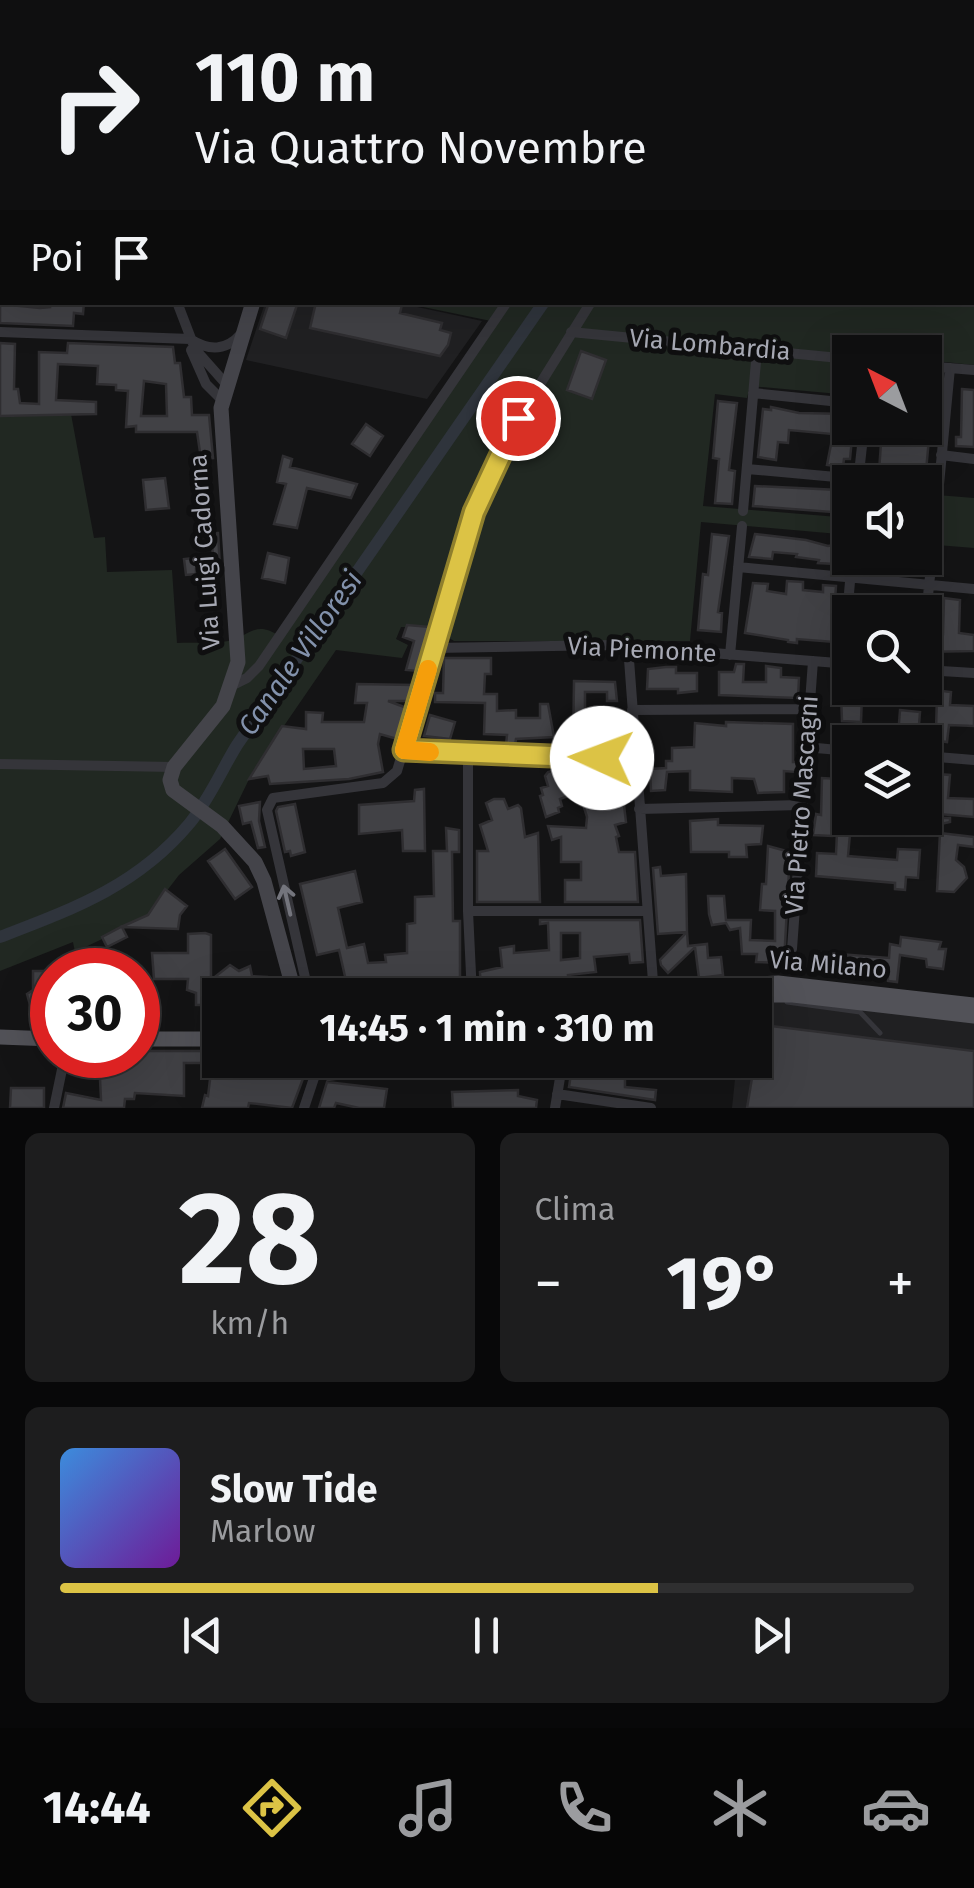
<!DOCTYPE html>
<html lang="it">
<meta charset="utf-8">
<style>
body{margin:0;font-family:"Fira Sans",sans-serif;background:#1d1d1e;color:#f1f3f6;height:100vh;display:flex;flex-direction:column;font-size:38px;white-space:nowrap}
*{box-sizing:border-box;margin:0}
p{font-size:32px;color:#9b9c9f}
.icon{flex:none;width:55px;height:55px;fill:none;stroke:currentColor;stroke-width:2;stroke-linecap:round;stroke-linejoin:round}
.map{position:relative;height:1108px;overflow:hidden}
.side{display:flex;flex-direction:column;gap:25px;padding:25px;background:#080809;flex:1}
.side>*{flex:none}
.guide{position:absolute;left:0px;top:0px;width:975px;height:305px;box-shadow:0 10px 40px #0002,0 0 0 2px #2f2f30;background:#0f0f10;color:#f1f3f6;overflow:hidden}
.needle{width:65px;rotate:318deg}
.buttons{position:absolute;left:832px;top:335px;display:grid;gap:20px}
.buttons a{display:grid;place-items:center;width:110px;height:110px;border-radius:0px;background:#0f0f10;box-shadow:0 10px 40px #0002,0 0 0 2px #2f2f30;font-size:50px}
.speed{position:absolute;left:30px;top:948px;display:flex;gap:20px;font-size:50px;font-weight:700;text-align:center}
.speed>*{display:grid;place-content:center;width:130px;height:130px;border-radius:50%;background:#0f0f10;box-shadow:0 10px 40px #0002,0 0 0 2px #2f2f30;line-height:1}
.speed .limit{border:15px solid #d22;background:#fff;color:#111}
.pin{position:absolute;display:grid;place-items:center;width:85px;height:85px;color:#fff;margin:-42px;border:5px solid #fff;border-radius:50%;box-shadow:0 2px 10px #0007}
.me{position:absolute;width:110px;margin:-55px;rotate:272deg;stroke-linejoin:round;filter:drop-shadow(0 0 8px #0008)}
.turn{display:flex;align-items:center;gap:35px;height:210px;padding:0 30px;font-size:45px}
.turn .icon{width:130px;height:130px;stroke-width:2.5}
.turn b{display:block;font-size:70px;line-height:85px}
.then{display:flex;align-items:center;height:95px;padding:0 30px;background:#0003;gap:20px;font-size:38px}
.big{font-size:75px;font-weight:700;line-height:1.1}
.side .card{flex:1;display:flex;flex-direction:column;justify-content:center;gap:15px;min-width:0;padding:0 35px;border-radius:15px;background:#1d1d1e}
.side .dial{align-items:center;gap:0}
.dial b{font-size:130px;line-height:1}
.song{display:flex;align-items:center;gap:30px}
.cover{width:120px;height:120px;border-radius:15px;background:linear-gradient(135deg,hsl(210 70% 55%),hsl(280 70% 35%))}
.played{height:10px;border-radius:5px;background:linear-gradient(90deg,#dcc345 70%,#2f2f30 70%)}
.keys{display:flex;justify-content:space-around;direction:ltr}
.heat{display:flex;justify-content:space-between;align-items:center;font-size:55px;direction:ltr}
.side .tiles{flex:1;display:grid;gap:25px;grid-template-columns:1fr 1fr}
.card:last-child{grid-column:span 2}
.trip{position:absolute;left:202px;top:978px;width:570px;height:100px;border-radius:0px;background:#0f0f10;box-shadow:0 10px 40px #0002,0 0 0 2px #2f2f30;font-weight:700;line-height:100px;text-align:center}
.tab-bar{display:flex;height:160px;justify-content:space-around;align-items:center;background:#060606;color:#9b9c9f}
.tab-bar .icon{width:70px;height:70px}
.tab-bar .active{color:#dcc345}
.tab-bar b{font-size:45px;color:#f1f3f6}
.map>svg:first-child{display:block}
</style>
<div class="map">
<svg width="974" height="1108" viewBox="0 0 974 1108">
<rect width="100%" height="100%" fill="#141415"/>
<path fill="#202022" d="M265 303H399L482 321 427 399 246 360Z
M755 995 974 1016V1108H732L737 1060H755Z"/>
<path fill="#212822" d="M354 0H974V365L925 360V352H850V395L750 386 747 398 715 394 703 506 850 518V535L701 522 690 641H454L433 628 401 627 396 639 408 645 402 658 336 650 253 771 220 839 179 875 146 918 75 952 73 942 0 971V417L71 414 94 538 105 537 107 572 172 570 177 643C193 642 212 644 228 641 251 636 255 619 281 637L491 321 404 303 972 302V2H353Z
M925 494 974 498V548L925 544Z"/>
<g fill="none" stroke-linecap="round" stroke-linejoin="round">
<path stroke="#2f343c" stroke-width="12" d="M752 2 754 0
M0 937C73 909 137 886 189 824 209 800 221 771 237 745L544 302"/>
</g>
<path fill="#414145" stroke="#2f2e31" stroke-width="2.5" fill-rule="evenodd" d="M50 302H84L83 314 74 313 73 326 0 323V304L40 308 50 307Z
M269 302H298L286 338 260 329Z
M316 302 402 305 400 313 442 323 440 330 451 333 448 345 440 356 310 328Z
M0 343 15 344 14 389H18L20 403 39 404V352L67 353 68 343 173 347 175 363H180L184 397H191L192 415H209L213 458 201 459 197 432H136V426L126 427 128 391 116 390V385L97 384 98 366 58 364 56 400 96 402V414L0 416ZM144 381 166 384 167 416H141Z
M581 351 606 360 592 399 567 390Z
M962 389 974 390V447L956 446V437H961Z
M718 401 737 403 729 470 735 471 732 504 715 503 719 459 713 458Z
M771 407 799 413 850 414V428H853L850 459H844L843 467 827 465 833 434 789 430 788 443 778 442 776 460 758 457 763 409 771 410Z
M366 424 383 436 370 456 352 444Z
M882 428H930L925 482H911L913 474 879 472Z
M283 456 292 459 290 467 357 484 351 498 307 488 297 528 274 524 286 484 277 482Z
M165 478 169 508 146 510 143 480Z
M755 486 839 490 846 501 845 513 753 506Z
M211 533H218L220 567 196 569V574L186 575 184 559 213 556Z
M712 534 729 536 718 612 722 613 721 632 698 630 703 574 708 575Z
M755 534 806 540 828 546 839 544 837 561 835 564 818 563 819 560 796 557 797 554 773 552 772 559 749 557Z
M268 553 289 558 285 583 262 578Z
M787 581 803 582V590L823 592V585L836 586 835 601H839L834 642 797 639V643L788 642V640L745 633 753 583 768 584 767 591 786 594Z
M944 598 960 600 959 633 974 635V651L925 652 935 645 936 633 943 634Z
M407 625 431 627 418 671 406 670 414 641 403 637Z
M444 658H491V674H485L484 694H497V711L516 710V718H540V704H548L554 737 516 739 515 746 506 745 507 735 484 734 485 703 435 702V693H443Z
M736 664H744L743 682H766V666L781 668V677L799 678 798 698 719 695V672H734Z
M666 667H676V673H697V691L678 693V689H647L648 669Z
M574 681 615 682 617 701H607V692H585V724L609 723V733L614 732 615 743 573 748Z
M357 684 414 685 409 701H388L407 708 397 739 380 734 378 744 383 772 349 779 270 784 268 776 249 779 282 726 306 729V712L323 713 322 722H364L367 703H355ZM303 749H334L336 766 304 769Z
M942 691 951 692 950 705 974 706V726L949 725 947 742 938 741 939 732 936 731 937 693Z
M841 695 862 696 861 722 842 721Z
M900 710 920 712 918 738 898 736Z
M430 715 455 722 450 739 424 736Z
M726 722 793 724V762H797L796 772 784 771V792L758 793 754 779 732 778V792L690 790V771L667 772 665 790 651 791 650 769 666 768V761H672V748L694 747 695 723 726 726Z
M559 769 568 796 560 799 562 806 558 808 559 812 546 817 540 796 543 795 541 788 548 786 545 776 548 772Z
M840 772 849 773 846 800 835 799 832 836 813 835 816 814 821 815 822 778 839 779Z
M925 773 950 775 948 798 974 799V817L939 814 937 818H950V822L918 829 915 818H925Z
M424 789 425 851H403L402 830 359 834V805L414 801 415 790Z
M600 796 604 808 624 805 626 822 615 825 619 836 616 837 619 852H635L638 902H565V880H581V862H561V837L552 840 548 826 586 828 587 817 582 801Z
M494 799H504L508 809 518 805 521 808 525 837 538 833 540 902H477V851H488L480 825 492 820 486 803Z
M260 802 259 821 265 847 258 848 251 822 243 824 239 806Z
M295 804 305 852 291 856 290 851 285 852 276 811 278 807Z
M718 819V825L763 826 761 844 746 845 747 857H729V852H691L690 821Z
M446 828 459 830V852H452L453 921H460V982L349 994 339 950 317 955 300 884 355 871 362 902 338 908 347 948 364 944 368 963 386 962 385 955 407 953V924L415 923V897L434 896 433 851H447Z
M837 832 850 834 848 856 897 860 898 849 920 850 918 878 906 877 905 890 895 889V883L816 876 817 853 836 854Z
M940 833 974 837V847L958 845 956 860 964 867 967 878 954 892 937 891Z
M768 846 790 852 784 963 756 962 757 954H742L740 928 730 930 726 923 712 925 709 914 708 896H724L726 920H751L750 940 775 941V911L760 910 762 884H766Z
M225 849 252 887 235 899 208 861Z
M660 867 661 876 686 874 687 932 658 934 653 868Z
M165 889 187 906 180 915 178 929 122 927 127 937 107 947 102 937 121 927 148 915Z
M540 920H640L643 962 630 963 629 954 594 957 596 972 568 975 570 992 481 995 480 972 502 967 500 948 514 946V953L549 950 548 923 540 924ZM561 933H580V958L561 960Z
M687 932 688 946 707 944 708 958 721 957 723 975 699 978 695 947 668 973 661 965 660 960Z
M205 933 211 935V980L230 965 239 971 250 966 252 976 267 977V995H220V1005H196V993L187 990 188 979H154L152 953H188V934Z
M901 937 941 942 939 949H946L943 969 927 967 926 959 900 955 897 982 888 981V975L870 976 814 970 815 952 889 958 890 944 900 946Z
M33 971H52L51 1006 30 1005 27 994 33 990Z
M763 1025 974 1051V1108H747L755 1060V1038L762 1039Z
M138 1051H220V1060H310L292 1108 249 1103 248 1108H202L205 1095 208 1096 212 1063H184V1096L135 1093 134 1099H125L124 1108H63L66 1093 101 1100 100 1079 94 1078V1072L72 1066 74 1055H138Z
M335 1060H406L407 1069 328 1080Z
M573 1060H618L616 1072 625 1073V1087L656 1090 655 1100 569 1087Z
M327 1082 387 1089 384 1108H359L336 1103 334 1108H319Z
M11 1088H44V1108H10Z
M518 1090V1096L537 1100 536 1108H453L452 1092Z"/>
<g fill="none" stroke-linecap="round" stroke-linejoin="round">
<path stroke="#35353a" stroke-width="5" d="M8 2V0
M254 2V0
M0 28 2 25
M787 1002 860 1012 880 1033"/>
<path stroke="#35353a" stroke-width="10" d="M676 2 677 0
M908 2 910 0
M0 81 2 84
M177 302 195 349 226 384
M0 332 190 339
M571 332 850 359
M190 339C209 351 226 351 241 334
M191 350 206 384 222 400
M925 366 974 370
M753 393 850 403
M941 455 974 459
M747 469 858 479
M858 482 864 428
M938 495 950 368
M743 511 757 350
M738 567 974 589
M925 625 933 547
M628 646 654 995
M434 648 612 645 850 664
M730 655 742 526
M843 664 852 558
M925 670 974 673
M233 685 247 678 259 666 507 302
M632 710 809 709
M805 747 850 751
M404 750 636 759
M468 754V911L472 995
M925 756 974 760
M0 764 174 767
M639 809 800 805
M468 911H646
M792 949 813 661
M309 995 267 810 273 798 383 783 397 771 474 513 519 418 591 302
M557 1094 651 1108
M54 1108 65 1055
M304 1108 320 1060
M555 1108 563 1060"/>
<path stroke="#44444a" stroke-width="15" d="M349 2 350 0
M253 302 221 408 238 662 223 706 174 767 170 780 173 790 222 826 255 862 264 881 295 995"/>
<path stroke="#525258" stroke-width="15" d="M679 995 732 985 778 983 974 1005
M731 995H793L974 1016
M0 1037 52 1039
M138 1039H220"/>
</g>
<defs><path id="oneway-shaft" d="M-6 0H5M1.5-3L5.5 0L1.5 3" fill="none" stroke-width="1.6" stroke-linecap="round" stroke-linejoin="round" transform="scale(2.5)"/></defs>
<use stroke="#74757d" href="#oneway-shaft" transform="translate(287 900) rotate(-103)"/>
<g fill="none" stroke-linecap="round" stroke-linejoin="round">
<defs>
<path id="route" d="M518 418 474 512 404 750 602 758"/>
</defs>
<use href="#route" stroke="#8f7f2d" stroke-width="25"/>
<use href="#route" stroke="#dcc345" stroke-width="18"/>
<path stroke="#f59e0b" stroke-width="18" d="M428 669 404 750 430 752"/>
</g>
<g text-anchor="middle" dominant-baseline="central" stroke-width="10" stroke-linejoin="round" paint-order="stroke">
<g font-size="25" fill="#a7a9b4" stroke="#0f0f10">
<text transform="translate(710 345) rotate(5)">Via Lombardia</text>
<text transform="translate(205 552) rotate(-94)">Via Luigi Cadorna</text>
<text transform="translate(642 650) rotate(3)">Via Piemonte</text>
<text transform="translate(802 805) rotate(-86)">Via Pietro Mascagni</text>
<text transform="translate(828 965) rotate(5)">Via Milano</text>
</g>
<g font-size="28" font-style="italic" fill="#8291ab" stroke="#0f0f10">
<text transform="translate(300 653) rotate(-55)">Canale Villoresi</text>
</g>
</g>
</svg>
<div class="buttons">
<a><svg class="needle" viewBox="-14 -14 28 28"><path d="M0-13l5 13h-10z" fill="#e53935"/><path d="M0 13l5-13h-10z" fill="#9b9c9f"/></svg></a>
<a><svg class="icon" aria-label="sound" viewBox="0 0 24 24"><path d="M4 9h4l5-4v14l-5-4H4zM17 9q2 3 0 6"/></svg></a>
<a><svg class="icon" aria-label="search" viewBox="0 0 24 24"><circle cx="10" cy="10" r="6"/><path d="M15 15l6 6"/></svg></a>
<a><svg class="icon" aria-label="layers" viewBox="0 0 24 24"><path d="M12 4l9 5-9 5-9-5zM3 14l9 5 9-5"/></svg></a>
</div>
<div class="speed"><div class="limit">30</div></div>
<div class="pin" style="left:518px;top:418px;background:#d93025"><svg class="icon" aria-label="arrive" viewBox="0 0 24 24"><path d="M6 21V4h12l-3 4 3 4H6"/></svg></div>
<svg class="me" style="left:602px;top:758px" viewBox="-20 -20 40 40"><circle r="19" fill="#fff"/><path d="M0-13L10 11 0 6-10 11z" fill="#dcc345"/></svg>
<div class="trip">14:45 · 1 min · 310 m</div>
<div class="guide">
<div class="turn"><svg class="icon" aria-label="right" viewBox="0 0 24 24"><path d="M7 20v-9h11M14 6l5 5-5 5"/></svg><div><b>110 m</b>Via Quattro Novembre</div></div>
<div class="then">Poi<svg class="icon" aria-label="arrive" viewBox="0 0 24 24"><path d="M6 21V4h12l-3 4 3 4H6"/></svg></div>
</div>
</div>
<section class="side">
<div class="tiles">
<div class="card dial"><b>28</b><p>km/h</p></div>
<div class="card"><p>Clima</p>
<div class="heat"><a>−</a><b class="big">19°</b><a>+</a></div>
</div>
<div class="card">
<div class="song"><i class="cover"></i><div><b>Slow Tide</b><p>Marlow</p></div></div>
<div class="played"></div>
<div class="keys"><svg class="icon" aria-label="previous" viewBox="0 0 24 24"><path d="M18 5L8 12l10 7zM5 5v14"/></svg><svg class="icon" aria-label="pause" viewBox="0 0 24 24"><path d="M8 5v14M16 5v14"/></svg><svg class="icon" aria-label="next" viewBox="0 0 24 24"><path d="M6 5l10 7-10 7zM19 5v14"/></svg></div>
</div>
</div>
</section>
<nav class="tab-bar">
<b>14:44</b>
<svg class="icon active" aria-label="directions" viewBox="0 0 24 24"><path d="M12 3l9 9-9 9-9-9zM9 14v-3h6M13 9l2 2-2 2"/></svg>
<svg class="icon" aria-label="music" viewBox="0 0 24 24"><path d="M9 18V5l10-2v13"/><circle cx="6" cy="18" r="3"/><circle cx="16" cy="16" r="3"/></svg>
<svg class="icon" aria-label="phone" viewBox="0 0 24 24"><path d="M5 4h4l2 5-3 2q2 4 5 5l2-3 5 2v4C11 20 4 13 5 4z"/></svg>
<svg class="icon" aria-label="climate" viewBox="0 0 24 24"><path d="M12 3v18M4 7l16 10M4 17L20 7"/></svg>
<svg class="icon" aria-label="car" viewBox="0 0 24 24"><path d="M5 17H2v-5l4-1 3-4h7l3 4 3 1v5h-3M9 17h6M6 11h13"/><circle cx="7" cy="17" r="2"/><circle cx="17" cy="17" r="2"/></svg>
</nav>
